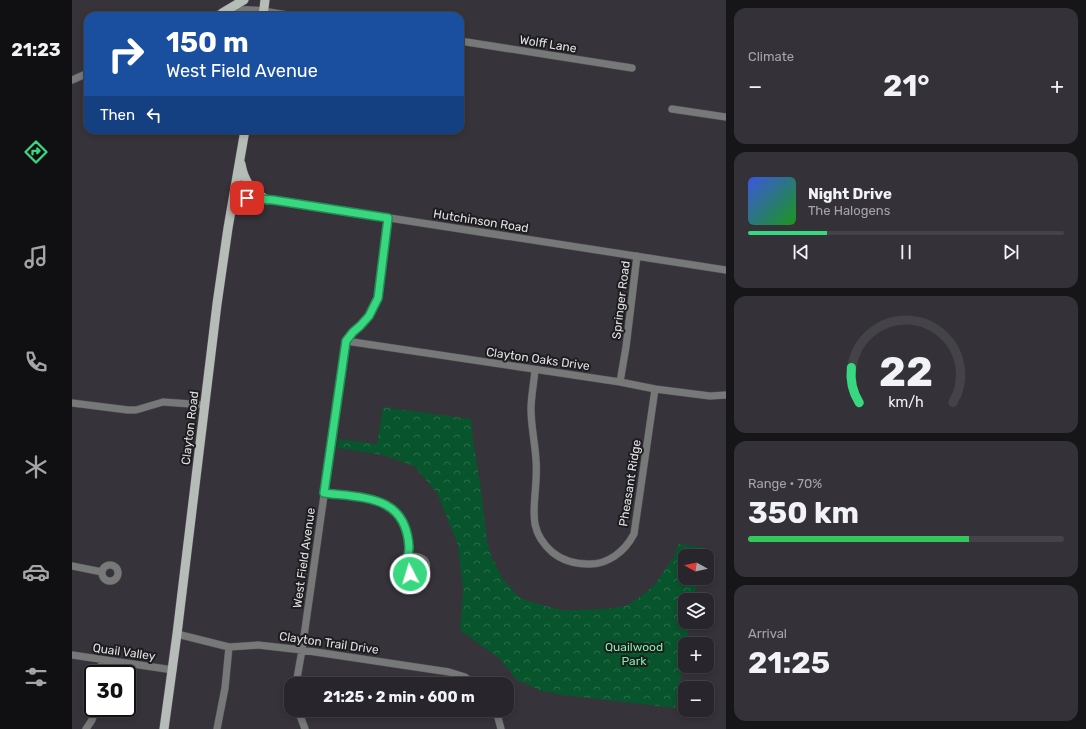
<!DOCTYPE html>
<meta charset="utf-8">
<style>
body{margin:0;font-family:Rubik,sans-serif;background:#343238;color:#f1f3f6;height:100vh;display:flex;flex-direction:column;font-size:15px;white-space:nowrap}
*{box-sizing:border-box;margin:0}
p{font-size:13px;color:#a5a5a9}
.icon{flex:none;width:22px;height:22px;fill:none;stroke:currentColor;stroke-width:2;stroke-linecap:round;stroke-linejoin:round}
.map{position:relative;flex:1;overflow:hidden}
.side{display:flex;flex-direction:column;gap:8px;padding:8px;background:#161518;width:360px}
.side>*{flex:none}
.guide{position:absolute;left:12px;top:12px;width:380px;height:122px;border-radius:12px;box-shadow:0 2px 6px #0003,0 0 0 1px #444348;background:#1a4fa0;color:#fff;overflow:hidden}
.needle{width:26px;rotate:278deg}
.tools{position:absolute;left:606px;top:549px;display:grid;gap:8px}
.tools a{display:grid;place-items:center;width:36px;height:36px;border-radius:8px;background:#28262c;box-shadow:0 2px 6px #0003,0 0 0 1px #444348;font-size:20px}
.speed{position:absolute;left:12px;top:665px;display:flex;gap:8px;font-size:20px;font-weight:700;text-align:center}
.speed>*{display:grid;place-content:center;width:52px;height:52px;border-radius:50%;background:#28262c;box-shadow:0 2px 6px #0003,0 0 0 1px #444348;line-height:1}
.speed .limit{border:2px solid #111;border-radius:6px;background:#fff;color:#111}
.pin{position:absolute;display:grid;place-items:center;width:34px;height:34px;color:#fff;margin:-17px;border-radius:8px;box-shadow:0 2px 6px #0006}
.me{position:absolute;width:44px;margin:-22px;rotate:355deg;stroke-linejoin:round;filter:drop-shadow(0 0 3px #0008)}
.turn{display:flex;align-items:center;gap:14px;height:84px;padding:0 16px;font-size:18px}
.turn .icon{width:52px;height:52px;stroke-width:2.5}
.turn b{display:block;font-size:28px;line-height:34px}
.then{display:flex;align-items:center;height:38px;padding:0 16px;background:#0003;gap:8px;font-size:15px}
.big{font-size:30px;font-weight:700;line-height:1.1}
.side .widget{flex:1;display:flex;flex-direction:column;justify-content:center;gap:6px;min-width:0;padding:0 14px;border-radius:12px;background:#343238}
.side .dial{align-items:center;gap:0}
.dial svg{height:104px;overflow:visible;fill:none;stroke:#444348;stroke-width:7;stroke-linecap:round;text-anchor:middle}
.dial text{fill:#f1f3f6;stroke:none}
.song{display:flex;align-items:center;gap:12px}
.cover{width:48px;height:48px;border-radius:6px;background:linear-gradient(135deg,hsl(230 70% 55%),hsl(120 70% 35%))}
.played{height:4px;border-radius:2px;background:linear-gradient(90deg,#38d880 25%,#444348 25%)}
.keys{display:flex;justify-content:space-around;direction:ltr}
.heat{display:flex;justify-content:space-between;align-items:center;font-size:22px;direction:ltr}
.charge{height:6px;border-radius:3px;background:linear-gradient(90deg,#34c759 70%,#444348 0)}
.trip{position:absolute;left:212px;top:677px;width:230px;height:40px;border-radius:12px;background:#28262c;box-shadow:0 2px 6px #0003,0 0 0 1px #444348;font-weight:700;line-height:40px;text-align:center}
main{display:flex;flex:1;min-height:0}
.tabs{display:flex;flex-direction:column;width:72px;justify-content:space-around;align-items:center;background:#100f12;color:#a5a5a9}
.tabs .icon{width:28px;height:28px}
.tabs .active{color:#38d880}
.tabs b{font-size:18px;color:#f1f3f6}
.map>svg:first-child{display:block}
</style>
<main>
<nav class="tabs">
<b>21:23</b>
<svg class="icon active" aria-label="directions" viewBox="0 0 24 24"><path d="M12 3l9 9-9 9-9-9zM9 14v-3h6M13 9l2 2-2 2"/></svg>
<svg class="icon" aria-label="music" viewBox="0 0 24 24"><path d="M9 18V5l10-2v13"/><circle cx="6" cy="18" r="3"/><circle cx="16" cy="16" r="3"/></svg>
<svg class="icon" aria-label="phone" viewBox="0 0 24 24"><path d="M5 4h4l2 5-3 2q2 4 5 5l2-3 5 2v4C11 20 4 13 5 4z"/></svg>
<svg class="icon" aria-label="climate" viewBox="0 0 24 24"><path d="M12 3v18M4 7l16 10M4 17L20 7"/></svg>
<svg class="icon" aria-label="car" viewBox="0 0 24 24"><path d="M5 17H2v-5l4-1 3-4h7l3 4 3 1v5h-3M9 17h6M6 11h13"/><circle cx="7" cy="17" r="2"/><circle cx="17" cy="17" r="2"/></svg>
<svg class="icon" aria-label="filters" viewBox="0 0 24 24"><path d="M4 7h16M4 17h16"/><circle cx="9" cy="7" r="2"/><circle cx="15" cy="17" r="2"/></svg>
</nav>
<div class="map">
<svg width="654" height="729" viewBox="0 0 654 729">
<defs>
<pattern id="park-crowns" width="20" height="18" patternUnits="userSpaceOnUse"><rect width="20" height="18" fill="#08542c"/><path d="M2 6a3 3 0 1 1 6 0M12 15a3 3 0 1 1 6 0" fill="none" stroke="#2c6c4a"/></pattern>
</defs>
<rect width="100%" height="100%" fill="#36333a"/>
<path fill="url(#park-crowns)" d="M311 407 399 419 401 440 409 489 415 541 419 556 431 579 446 596 456 601 489 610H507L529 609 542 608 556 605 572 594 583 584 601 558 606 544 630 547 628 556H613V578H625L622 600H613V622H618L614 644H613V652L603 708 491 695 470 691 445 680 428 659 388 630 391 589 386 545 365 493 342 466 311 455 265 448 266 439 305 444Z"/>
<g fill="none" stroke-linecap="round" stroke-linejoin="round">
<defs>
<path id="minor" d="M141 16C170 4 193 12 222 16
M388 41 560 68
M0 80 16 73
M600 109 654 117
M161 197 201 200 654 270
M274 341 548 382 583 389 638 396 654 395
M463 370C462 382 459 397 459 409 459 426 463 443 464 460 465 471 464 483 463 494 461 518 460 534 480 552 491 561 502 564 516 564 536 565 553 551 562 534L581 403 583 389
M548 382 554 347 565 256
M0 403 56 410H64L91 402 133 405
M252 493C270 495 291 495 307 501 327 509 337 530 337 551 337 557 334 563 335 569 336 572 338 574 341 576 353 578 360 563 349 558 345 556 340 556 336 556
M30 573a8 8 0 1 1 16 0a8 8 0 1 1-16 0Z
M0 566 30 572
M105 634 157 647 186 645 230 650 377 672 393 677 403 684
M0 655 101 670
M28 674 30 660
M224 684 230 650 274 341 281 332 288 326 297 316 306 298 316 218
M226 710 233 729
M424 710 429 729
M14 729 20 720 24 708
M145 729 153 688 157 647"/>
<path id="major" d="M150 13 172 0
M150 13 162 16
M191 16 193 0
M169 164C172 182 180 191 195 200
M92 729 105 634 145 304 156 228 173 130"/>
</defs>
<use href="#minor" stroke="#524f55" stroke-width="8"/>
<use href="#major" stroke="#524f55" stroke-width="10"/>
<use href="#minor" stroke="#767977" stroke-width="7"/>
<use href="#major" stroke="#b6bdb8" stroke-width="9"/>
</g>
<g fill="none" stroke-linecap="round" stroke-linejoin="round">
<defs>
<path id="route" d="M175 198 201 200 316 218 306 298 297 316 288 326 281 332 274 341 252 493C292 498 334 495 337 547 337 556 332 566 338 574"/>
</defs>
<use href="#route" stroke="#248c53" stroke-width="10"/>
<use href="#route" stroke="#38d880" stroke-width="7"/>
</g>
<g text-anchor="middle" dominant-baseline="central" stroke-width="4" stroke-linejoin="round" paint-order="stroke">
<g font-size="12" fill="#e2e0e4" stroke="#1d1c1f">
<text transform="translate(476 44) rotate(9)">Wolff Lane</text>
<text transform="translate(409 221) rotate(9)">Hutchinson Road</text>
<text transform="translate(549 300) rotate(-83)">Springer Road</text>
<text transform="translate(466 359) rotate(8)">Clayton Oaks Drive</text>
<text transform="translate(118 428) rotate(-83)">Clayton Road</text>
<text transform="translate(558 483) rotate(-81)">Pheasant Ridge</text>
<text transform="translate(232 558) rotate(-82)">West Field Avenue</text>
<text transform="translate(257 643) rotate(8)">Clayton Trail Drive</text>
<text transform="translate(52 652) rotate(8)">Quail Valley</text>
</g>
<g font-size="12" fill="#7eefa6" stroke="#1d1c1f">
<text x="562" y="647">Quailwood<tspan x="562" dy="14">Park</tspan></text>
</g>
</g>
</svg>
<div class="tools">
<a><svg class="needle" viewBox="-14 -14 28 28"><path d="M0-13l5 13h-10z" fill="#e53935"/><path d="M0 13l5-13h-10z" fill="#a5a5a9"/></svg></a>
<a><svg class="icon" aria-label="layers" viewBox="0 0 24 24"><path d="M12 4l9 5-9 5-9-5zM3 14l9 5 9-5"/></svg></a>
<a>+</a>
<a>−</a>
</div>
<div class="speed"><div class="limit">30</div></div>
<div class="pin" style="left:175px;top:198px;background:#d93025"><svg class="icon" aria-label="arrive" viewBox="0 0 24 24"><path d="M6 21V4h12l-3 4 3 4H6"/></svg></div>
<svg class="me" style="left:338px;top:574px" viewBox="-20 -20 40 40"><circle r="17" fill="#38d880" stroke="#fff" stroke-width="3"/><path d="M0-11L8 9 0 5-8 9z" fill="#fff"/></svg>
<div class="trip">21:25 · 2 min · 600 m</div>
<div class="guide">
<div class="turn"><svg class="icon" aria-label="right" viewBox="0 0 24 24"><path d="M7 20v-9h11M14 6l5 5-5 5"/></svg><div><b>150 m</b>West Field Avenue</div></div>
<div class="then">Then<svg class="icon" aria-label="left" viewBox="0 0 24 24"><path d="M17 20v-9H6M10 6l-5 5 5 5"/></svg></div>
</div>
</div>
<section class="side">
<div class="widget"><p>Climate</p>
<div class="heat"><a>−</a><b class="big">21°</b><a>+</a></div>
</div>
<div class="widget">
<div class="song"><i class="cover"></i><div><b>Night Drive</b><p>The Halogens</p></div></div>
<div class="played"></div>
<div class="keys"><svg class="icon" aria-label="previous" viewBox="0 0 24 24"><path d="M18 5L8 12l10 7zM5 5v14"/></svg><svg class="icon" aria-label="pause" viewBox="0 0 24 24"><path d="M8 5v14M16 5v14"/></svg><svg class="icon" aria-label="next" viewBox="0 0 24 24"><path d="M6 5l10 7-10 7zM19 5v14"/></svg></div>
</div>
<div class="widget dial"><svg viewBox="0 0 100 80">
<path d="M14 69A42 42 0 1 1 86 69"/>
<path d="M14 69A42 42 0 0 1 8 42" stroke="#38d880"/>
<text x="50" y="56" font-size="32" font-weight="700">22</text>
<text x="50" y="72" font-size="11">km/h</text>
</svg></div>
<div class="widget"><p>Range · 70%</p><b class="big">350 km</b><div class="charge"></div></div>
<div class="widget"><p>Arrival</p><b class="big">21:25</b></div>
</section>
</main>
